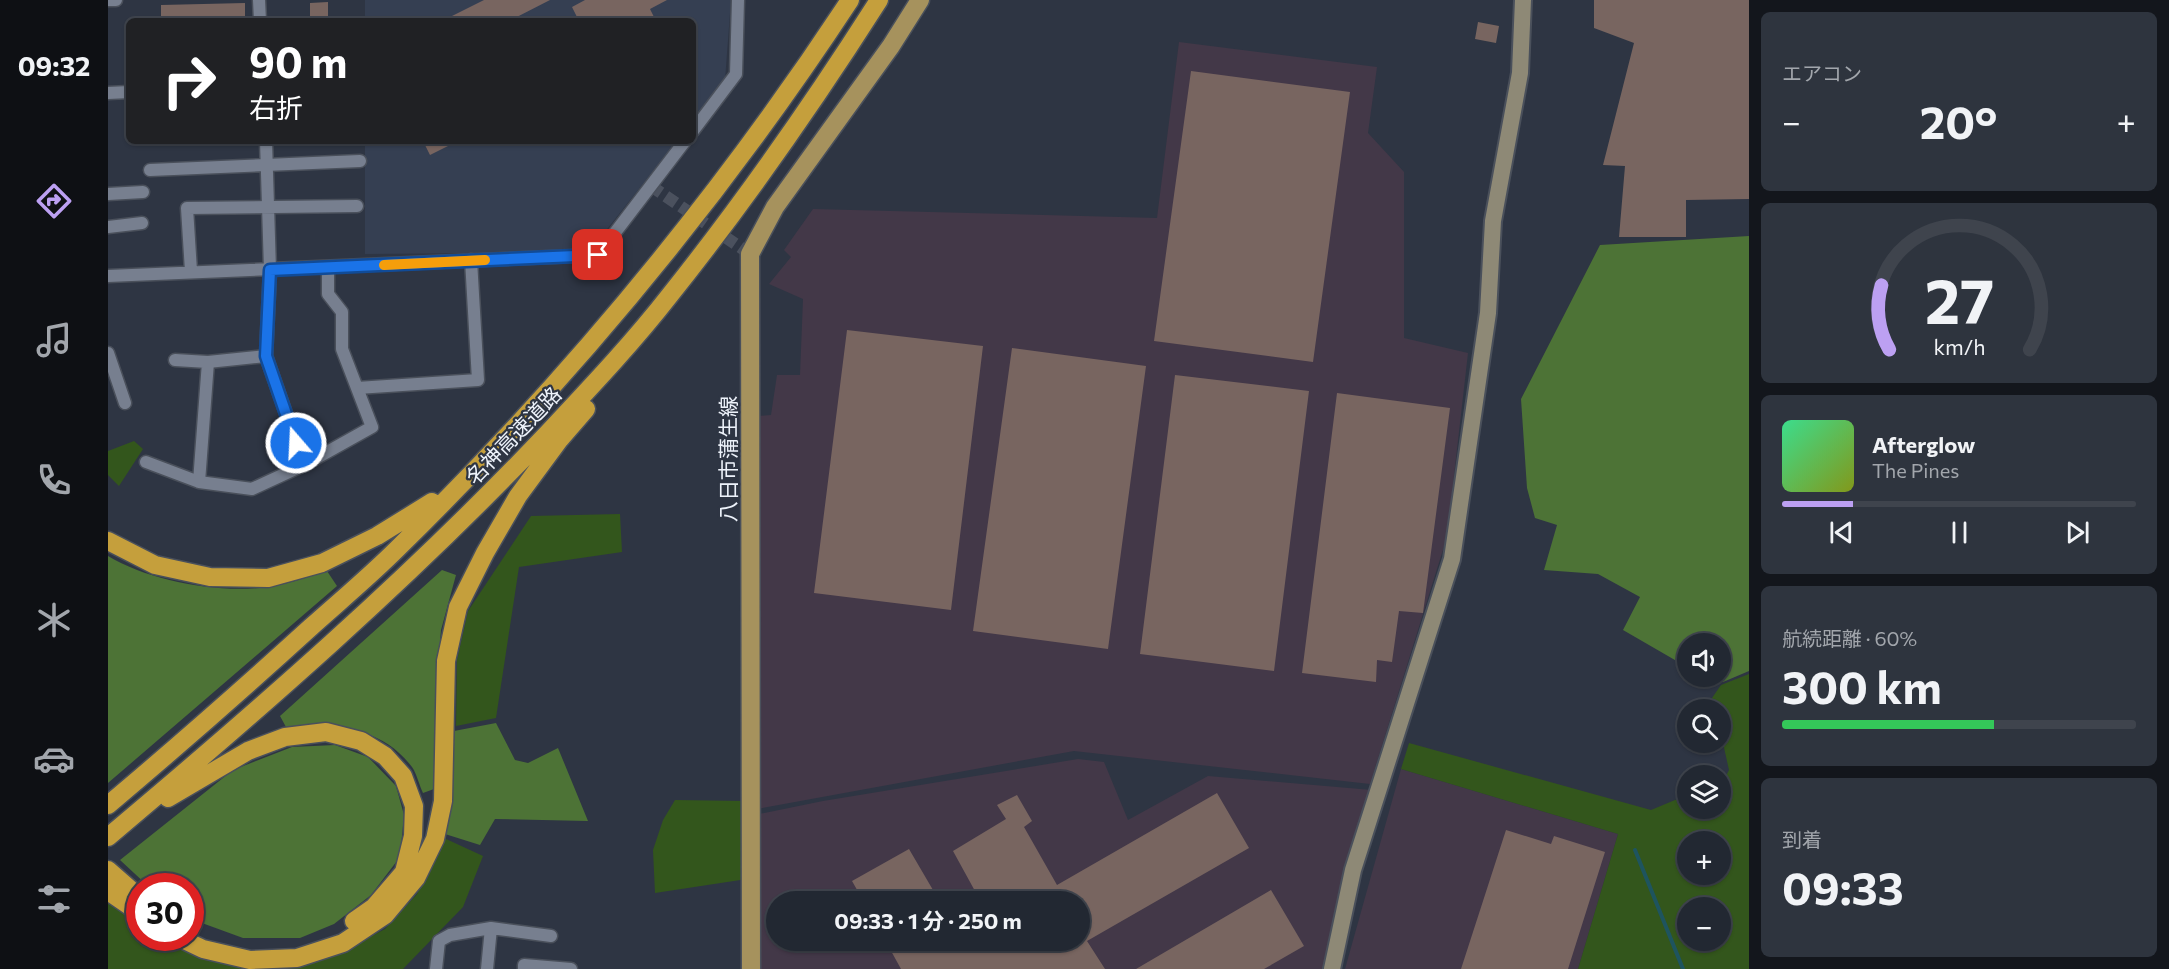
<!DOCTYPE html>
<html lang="ja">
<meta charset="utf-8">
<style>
body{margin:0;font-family:Commissioner,"Noto Sans JP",sans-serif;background:#2e343e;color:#f1f3f6;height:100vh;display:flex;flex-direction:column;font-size:22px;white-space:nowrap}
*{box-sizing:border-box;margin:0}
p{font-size:20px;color:#a2a6ac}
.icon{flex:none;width:33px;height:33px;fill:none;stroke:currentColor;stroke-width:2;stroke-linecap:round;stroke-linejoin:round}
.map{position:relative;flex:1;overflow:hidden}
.panel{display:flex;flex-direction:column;gap:12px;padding:12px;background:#13161c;width:420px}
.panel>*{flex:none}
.hud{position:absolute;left:18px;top:18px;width:570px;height:126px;border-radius:9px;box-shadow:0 2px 4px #0004,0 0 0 2px #3f444d;background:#202124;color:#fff;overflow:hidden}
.tools{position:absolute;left:1569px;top:633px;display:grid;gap:12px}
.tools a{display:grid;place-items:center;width:54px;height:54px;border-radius:50%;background:#222832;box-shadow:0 2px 4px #0004,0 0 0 2px #3f444d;font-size:30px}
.speed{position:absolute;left:18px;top:873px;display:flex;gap:12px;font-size:30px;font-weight:700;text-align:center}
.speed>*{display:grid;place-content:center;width:78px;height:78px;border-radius:50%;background:#222832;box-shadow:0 2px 4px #0004,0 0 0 2px #3f444d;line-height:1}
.speed .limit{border:9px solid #d22;background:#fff;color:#111}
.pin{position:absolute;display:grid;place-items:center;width:51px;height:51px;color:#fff;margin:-26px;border-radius:12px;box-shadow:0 3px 9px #0006}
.me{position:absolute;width:66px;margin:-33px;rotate:341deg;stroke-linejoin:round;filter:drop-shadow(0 0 4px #0008)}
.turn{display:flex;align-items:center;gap:21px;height:126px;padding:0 24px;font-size:27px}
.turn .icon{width:78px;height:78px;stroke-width:2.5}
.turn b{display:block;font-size:42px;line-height:51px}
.big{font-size:45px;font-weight:700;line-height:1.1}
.panel .widget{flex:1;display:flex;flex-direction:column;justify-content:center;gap:9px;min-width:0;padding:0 21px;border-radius:9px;background:#2e343e}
.panel .dial{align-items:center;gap:0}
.dial svg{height:156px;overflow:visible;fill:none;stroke:#3f444d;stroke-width:7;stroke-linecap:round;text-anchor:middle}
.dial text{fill:#f1f3f6;stroke:none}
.song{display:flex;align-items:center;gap:18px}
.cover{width:72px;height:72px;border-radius:9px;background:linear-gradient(135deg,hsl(150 70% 55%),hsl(70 70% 35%))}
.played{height:6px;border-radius:3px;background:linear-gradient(90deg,#bca0f2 20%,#3f444d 20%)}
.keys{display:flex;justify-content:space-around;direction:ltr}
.heat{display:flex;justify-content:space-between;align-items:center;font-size:33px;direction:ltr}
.charge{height:9px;border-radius:4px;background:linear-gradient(90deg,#34c759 60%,#3f444d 0)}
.trip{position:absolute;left:658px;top:891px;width:324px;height:60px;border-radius:30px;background:#222832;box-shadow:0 2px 4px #0004,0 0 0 2px #3f444d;font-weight:700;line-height:60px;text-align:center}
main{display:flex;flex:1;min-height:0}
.dock{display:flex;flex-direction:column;width:108px;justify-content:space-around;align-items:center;background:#0e1014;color:#a2a6ac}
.dock .icon{width:42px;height:42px}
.dock .on{color:#bca0f2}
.dock b{font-size:27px;color:#f1f3f6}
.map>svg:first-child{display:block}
</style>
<main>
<nav class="dock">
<b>09:32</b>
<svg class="icon on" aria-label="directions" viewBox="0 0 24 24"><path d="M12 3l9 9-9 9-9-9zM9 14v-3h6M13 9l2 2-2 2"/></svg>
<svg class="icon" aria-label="music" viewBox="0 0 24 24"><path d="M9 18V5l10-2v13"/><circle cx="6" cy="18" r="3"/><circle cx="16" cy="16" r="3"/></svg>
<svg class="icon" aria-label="phone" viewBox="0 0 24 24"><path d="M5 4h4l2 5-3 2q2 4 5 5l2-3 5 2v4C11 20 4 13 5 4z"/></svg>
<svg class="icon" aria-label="climate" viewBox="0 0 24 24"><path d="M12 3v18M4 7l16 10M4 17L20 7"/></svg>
<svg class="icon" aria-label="car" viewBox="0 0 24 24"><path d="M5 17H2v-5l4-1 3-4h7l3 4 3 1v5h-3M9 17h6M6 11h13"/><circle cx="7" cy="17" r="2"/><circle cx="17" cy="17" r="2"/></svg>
<svg class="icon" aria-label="filters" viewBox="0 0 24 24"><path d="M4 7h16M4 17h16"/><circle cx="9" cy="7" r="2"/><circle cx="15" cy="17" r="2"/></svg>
</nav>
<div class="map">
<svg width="1641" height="969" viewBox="0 0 1641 969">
<rect width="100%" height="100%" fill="#2e3543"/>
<path fill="#353f52" d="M257 0H623L617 80 585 120V21H257Z
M257 141H569L481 252 257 254Z"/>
<path fill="#433848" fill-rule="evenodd" d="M1071 42 1269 67 1260 133 1296 172V338L1360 353 1339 537 1262 784 966 751 643 810 638 417 663 415 669 375H692L695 299 661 284 683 257 676 250 705 209 1049 218Z
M970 759 996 762 1020 820 1100 776 1264 790 1216 969H647L646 815 715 801ZM669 902H972V940H669Z
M1293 769 1510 834 1470 969H1237Z"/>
<path fill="#33561c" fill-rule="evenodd" d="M26 441 35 449 11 486 0 475V451Z
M512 514 514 552 411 567 388 718 348 726 349 660 360 611 423 516Z
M1641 674V969H1470L1510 834 1293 769 1301 743 1543 810 1579 795 1580 808H1612L1613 782 1616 780 1621 770 1613 734 1612 710 1607 709 1604 698 1613 685ZM1580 842H1612V874H1580ZM1580 908H1612V940H1580Z
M567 800 637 801 639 879 547 893 545 850 555 820Z
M336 838 375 856 355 907 295 969H0V901L31 923 32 938H60L82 949 227 955 277 929 309 894Z"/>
<path fill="#4d7336" d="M1641 236V671L1615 682 1600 677 1612 676V644H1580L1579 667 1515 630 1532 597 1490 574 1436 570 1449 525 1427 518 1419 488 1413 399 1492 245Z
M0 556C43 582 116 595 166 586 184 583 202 576 219 571L229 586 0 783Z
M334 570 348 575 333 630 328 690 326 789 315 793C311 785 309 774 304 767 272 725 225 725 178 727L172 716Z
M388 723 407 760 420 763 450 748 480 821 387 819 372 845 337 834 346 731Z
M227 745 260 757 288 786 296 815 292 857 263 895 226 924 192 938H135L83 919 82 886H40L12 860 125 770 184 747Z"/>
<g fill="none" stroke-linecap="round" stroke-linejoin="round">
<path stroke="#1e545f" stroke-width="4" d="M1527 850 1575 969"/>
</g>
<path fill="#786560" d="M376 0H442L401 21H334Z
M477 0H559L542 9 548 21H471L464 7Z
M1486 0H1641V199L1578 200V237H1511L1517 166 1495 165 1526 43 1486 28Z
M220 2V21H202V3Z
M137 3V21H53V5Z
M1370 22 1391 26 1388 43 1367 39Z
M1083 71 1242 92 1205 362 1046 341Z
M315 141H350L322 155Z
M739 330 875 346 843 610 706 593Z
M904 348 1038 366 1000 649 865 631Z
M1067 375 1201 391 1166 671 1032 654Z
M1229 393 1342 408 1315 613 1291 611 1284 662 1269 660 1268 682 1194 673Z
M1109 793 1141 848 979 941 997 969H793L777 940H972V902H873L845 851 898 819 889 805 909 795 924 821 916 827 949 885Z
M1398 830 1443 844 1446 836 1497 852 1460 969H1353Z
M801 849 832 902H756L744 881Z
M1163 890 1196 946 1156 969H1028Z"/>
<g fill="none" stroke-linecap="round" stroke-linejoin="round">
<path stroke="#4b515e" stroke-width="12" stroke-dasharray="12 6" stroke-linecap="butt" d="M543 186 642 254"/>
<defs>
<path id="street" d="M0 0H8
M151 0 152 21
M0 93 21 92
M585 131 628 74 630 0
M158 141 162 270 158 356 196 465
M42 170 252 161
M0 194 35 192
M0 227 34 223
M83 271 79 208 249 206
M0 276 490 255 577 141
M0 353 17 403
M67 360 100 362 158 356
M249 388 370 380 363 260
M38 462 91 482 144 489 196 465 264 427 234 349V312L220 294V267
M91 482 100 362
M383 928 443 936
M328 969 331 941 342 935 383 928 379 969
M416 969V965L463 969"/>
<path id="secondary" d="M1224 969 1245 870 1344 559 1380 313 1385 221 1412 73 1415 0"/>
<path id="primary" d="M643 969 642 254 667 207 783 46 812 0"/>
<path id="highway" d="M0 541 47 565 102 577 160 578 214 563 269 536 324 502
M60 798 140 751 177 737 218 732 253 741 277 756 295 776 306 806 305 836 296 872 266 907 246 921
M0 805C69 747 136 688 203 627 232 601 262 576 289 549 458 383 612 198 742 0
M0 837C151 710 300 580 436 437 479 391 523 345 562 295 637 201 706 102 771 0
M0 870 32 898
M0 891 32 913
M72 938 95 949 142 960 189 958 235 943 277 915 308 878 327 839 335 801 338 661 350 607 377 553 410 496 452 439 478 409"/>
</defs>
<use href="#street" stroke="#4a505b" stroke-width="15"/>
<use href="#secondary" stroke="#4a505b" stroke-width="20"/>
<use href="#primary" stroke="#4a505b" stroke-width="21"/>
<use href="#highway" stroke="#4a505b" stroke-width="21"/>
<use href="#street" stroke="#777f8f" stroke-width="12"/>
<use href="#secondary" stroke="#8e8976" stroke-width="16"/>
<use href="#primary" stroke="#a6925d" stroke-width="18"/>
<use href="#highway" stroke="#c59f3c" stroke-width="18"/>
</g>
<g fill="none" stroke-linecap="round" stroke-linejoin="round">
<defs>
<path id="route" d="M188 443 158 356 162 270 490 255"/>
</defs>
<use href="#route" stroke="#114b97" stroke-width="15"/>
<use href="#route" stroke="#1a73e8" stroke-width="10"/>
<path stroke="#f59e0b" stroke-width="10" d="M276 265 377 260"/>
</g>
<g text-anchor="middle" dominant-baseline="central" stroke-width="4.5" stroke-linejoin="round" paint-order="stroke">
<g font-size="21" fill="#edf2fa" stroke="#2e3543">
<text transform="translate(405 435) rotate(-46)">名神高速道路</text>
<text transform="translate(619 459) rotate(-90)">八日市蒲生線</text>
</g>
</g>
</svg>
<div class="tools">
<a><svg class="icon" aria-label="sound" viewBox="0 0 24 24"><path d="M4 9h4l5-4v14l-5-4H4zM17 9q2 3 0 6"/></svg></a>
<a><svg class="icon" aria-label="search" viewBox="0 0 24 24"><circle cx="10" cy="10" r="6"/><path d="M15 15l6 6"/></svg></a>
<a><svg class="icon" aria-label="layers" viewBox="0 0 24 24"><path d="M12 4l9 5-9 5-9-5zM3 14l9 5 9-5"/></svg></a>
<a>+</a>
<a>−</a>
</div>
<div class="speed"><div class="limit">30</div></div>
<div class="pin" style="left:490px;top:255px;background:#d93025"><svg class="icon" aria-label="arrive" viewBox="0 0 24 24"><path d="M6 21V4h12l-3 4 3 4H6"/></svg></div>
<svg class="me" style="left:188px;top:443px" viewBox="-20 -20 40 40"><circle r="17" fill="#1a73e8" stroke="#fff" stroke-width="3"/><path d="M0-11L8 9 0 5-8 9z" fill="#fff"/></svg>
<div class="trip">09:33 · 1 分 · 250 m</div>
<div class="hud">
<div class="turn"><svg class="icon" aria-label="right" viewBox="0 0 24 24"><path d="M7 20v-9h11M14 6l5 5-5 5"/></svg><div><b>90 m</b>右折</div></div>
</div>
</div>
<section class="panel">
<div class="widget"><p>エアコン</p>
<div class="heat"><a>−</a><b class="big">20°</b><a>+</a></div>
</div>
<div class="widget dial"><svg viewBox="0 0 100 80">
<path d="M14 69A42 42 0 1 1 86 69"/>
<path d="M14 69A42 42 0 0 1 10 36" stroke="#bca0f2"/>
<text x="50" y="56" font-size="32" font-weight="700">27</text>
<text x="50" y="72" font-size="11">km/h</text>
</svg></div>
<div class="widget">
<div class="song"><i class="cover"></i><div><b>Afterglow</b><p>The Pines</p></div></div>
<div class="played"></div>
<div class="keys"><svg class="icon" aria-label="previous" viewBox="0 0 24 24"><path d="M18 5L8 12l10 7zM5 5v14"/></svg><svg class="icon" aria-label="pause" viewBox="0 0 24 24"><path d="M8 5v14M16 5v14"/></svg><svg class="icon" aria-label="next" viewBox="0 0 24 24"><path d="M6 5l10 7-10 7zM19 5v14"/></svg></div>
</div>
<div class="widget"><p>航続距離 · 60%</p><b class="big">300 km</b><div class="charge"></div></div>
<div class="widget"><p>到着</p><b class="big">09:33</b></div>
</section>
</main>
